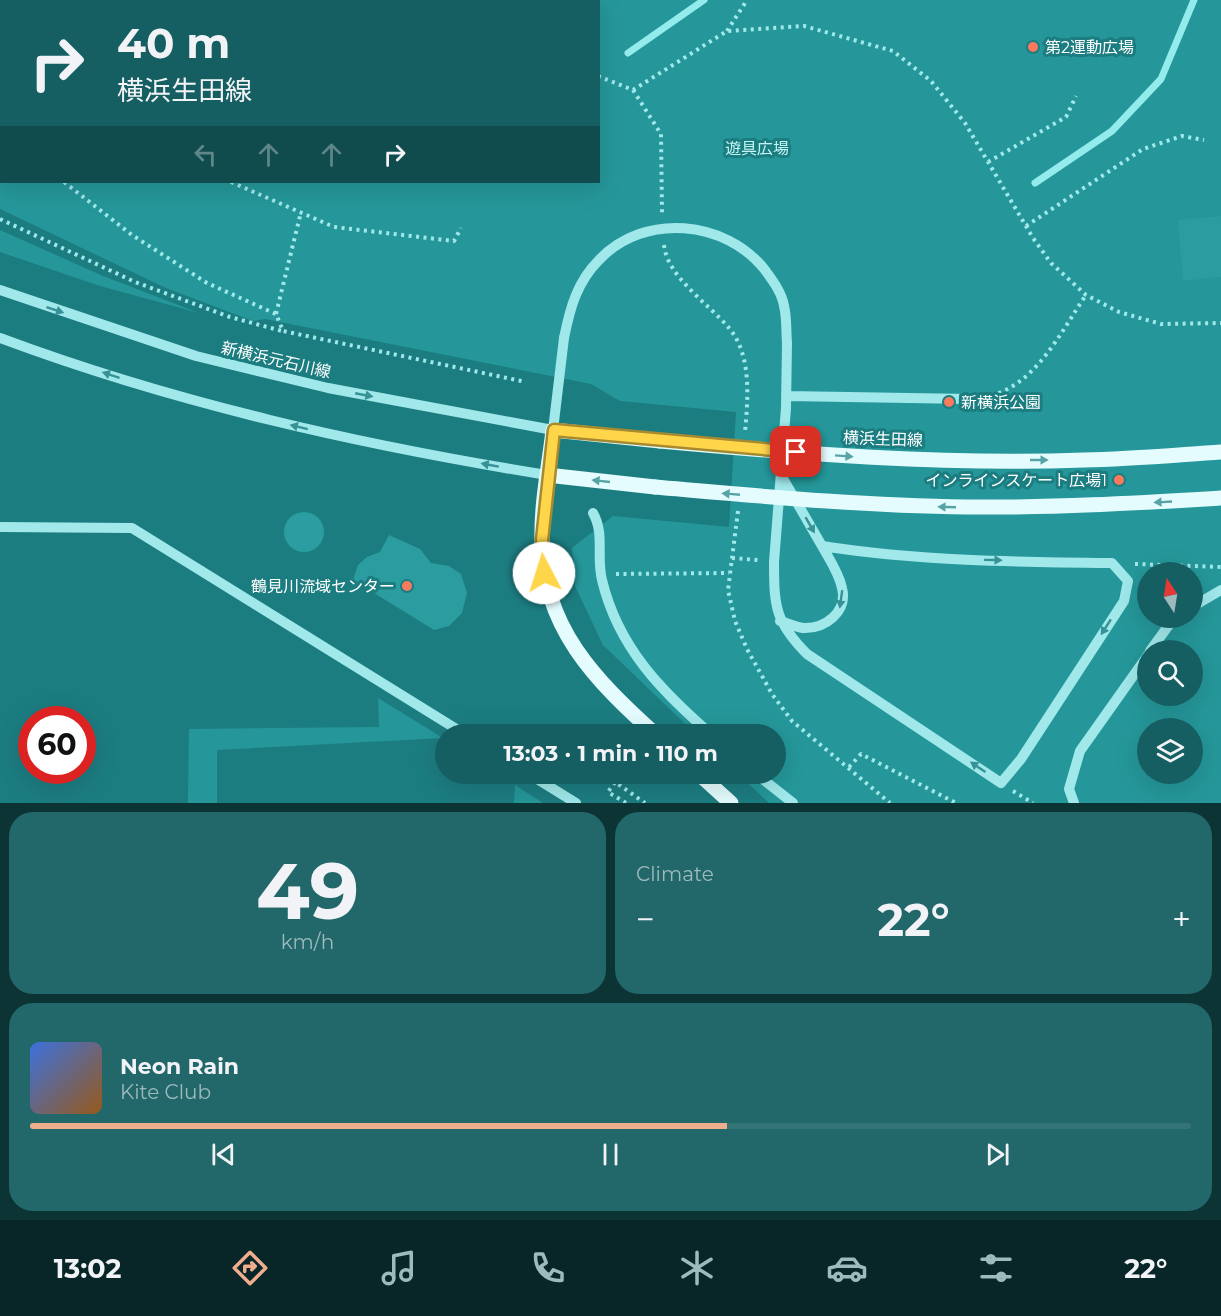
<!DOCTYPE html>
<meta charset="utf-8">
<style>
body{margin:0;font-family:Montserrat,"Noto Sans JP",sans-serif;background:#22676a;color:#f1f3f6;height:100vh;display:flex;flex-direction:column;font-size:22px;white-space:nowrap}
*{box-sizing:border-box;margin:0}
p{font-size:20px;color:#9dbabd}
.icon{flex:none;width:33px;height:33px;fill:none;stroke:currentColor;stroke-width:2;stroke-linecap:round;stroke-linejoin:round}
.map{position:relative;height:803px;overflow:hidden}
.panel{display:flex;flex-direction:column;gap:9px;padding:9px;background:#0c3435;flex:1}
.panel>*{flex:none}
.guide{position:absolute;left:0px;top:0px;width:600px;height:183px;box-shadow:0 6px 24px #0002;background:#155e61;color:#f1f3f6;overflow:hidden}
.needle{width:39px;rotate:348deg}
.tools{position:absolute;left:1137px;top:562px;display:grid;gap:12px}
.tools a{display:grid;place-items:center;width:66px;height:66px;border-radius:50%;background:#155e61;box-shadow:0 6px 24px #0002;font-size:30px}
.speed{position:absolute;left:18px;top:706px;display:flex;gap:12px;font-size:30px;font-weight:700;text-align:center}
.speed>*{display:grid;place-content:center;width:78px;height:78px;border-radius:50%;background:#155e61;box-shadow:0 6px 24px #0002;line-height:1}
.speed .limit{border:9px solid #d22;background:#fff;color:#111}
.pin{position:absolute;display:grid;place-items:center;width:51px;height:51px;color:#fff;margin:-26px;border-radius:12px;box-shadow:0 3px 9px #0006}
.me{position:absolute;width:66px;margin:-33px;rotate:355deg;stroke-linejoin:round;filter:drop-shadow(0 0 4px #0008)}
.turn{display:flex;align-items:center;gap:21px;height:126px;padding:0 18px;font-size:27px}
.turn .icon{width:78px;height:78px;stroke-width:2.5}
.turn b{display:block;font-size:42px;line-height:51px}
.lanes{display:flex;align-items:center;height:57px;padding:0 18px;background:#0003;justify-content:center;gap:30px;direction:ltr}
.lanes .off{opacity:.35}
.big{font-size:45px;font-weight:700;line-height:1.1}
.panel .tile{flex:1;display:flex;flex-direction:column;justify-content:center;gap:9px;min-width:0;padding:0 21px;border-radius:24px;background:#22676a}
.panel .dial{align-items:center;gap:0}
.dial b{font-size:78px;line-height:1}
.song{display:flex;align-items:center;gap:18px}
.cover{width:72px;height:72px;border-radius:9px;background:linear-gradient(135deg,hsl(220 70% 55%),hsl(30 70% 35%))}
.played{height:6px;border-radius:3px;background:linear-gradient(90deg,#eead8d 60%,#347376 60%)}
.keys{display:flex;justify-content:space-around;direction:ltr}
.heat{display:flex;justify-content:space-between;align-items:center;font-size:33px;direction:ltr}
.panel .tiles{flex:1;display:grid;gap:9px;grid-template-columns:1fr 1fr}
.tile:last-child{grid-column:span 2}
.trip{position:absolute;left:435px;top:724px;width:351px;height:60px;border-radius:30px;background:#155e61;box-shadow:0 6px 24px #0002;font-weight:700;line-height:60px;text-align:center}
.menu{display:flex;height:96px;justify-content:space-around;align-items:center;background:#082627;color:#9dbabd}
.menu .icon{width:42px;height:42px}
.menu .current{color:#eead8d}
.menu b{font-size:27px;color:#f1f3f6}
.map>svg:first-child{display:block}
</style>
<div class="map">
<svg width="1221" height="803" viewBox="0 0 1221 803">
<rect width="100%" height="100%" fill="#1c7d81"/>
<path fill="#25979a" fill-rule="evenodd" d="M0 0H1221V803H769L738 774H776V735H697L603 645 575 586 572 548 613 516 729 527 736 412 620 401 591 384 265 319 253 321 166 288 0 209ZM2 2H598V182H2ZM1148 573H1192V618H1148ZM1148 651H1192V696H1148ZM1148 729H1192V774H1148Z
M0 230 103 276 199 313 100 286 0 252Z
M378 698 443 738 217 750V803H188L189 729 379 727Z
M515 785 543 803H514Z"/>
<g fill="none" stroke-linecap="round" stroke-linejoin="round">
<path stroke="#93ebec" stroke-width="7" d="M628 53 704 0
M1035 183 1112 131 1161 79 1194 0"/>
</g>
<path fill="#2b9c9f" d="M1221 216V277L1183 281 1178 220Z
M284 532a20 20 0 1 1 40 0a20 20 0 1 1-40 0Z
M389 535 420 549 431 563 449 566 461 574 467 593 462 613 449 626 434 630 353 580 358 565 367 557 380 552Z"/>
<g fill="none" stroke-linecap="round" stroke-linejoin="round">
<path stroke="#a0e8ea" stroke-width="4" stroke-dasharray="3 4.5" stroke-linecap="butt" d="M425 0 429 2
M125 2 126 0
M219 2V0
M727 31 747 0
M598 76 633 90 727 31 804 26 893 51 931 81 965 123 1033 238 1051 263 1086 295 1119 312 1161 324 1221 323
M0 82H2
M633 90 661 134 662 213
M0 131 2 132
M988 162 1066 117 1076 96
M64 182 132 235 207 283 276 314 283 331 526 382
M231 182 334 227 454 241 461 228
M0 219 135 282 230 317 282 331
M1026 226 1143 149 1182 136 1204 140
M664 245C667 277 710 305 729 328 752 355 748 399 745 432
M276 314 301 212
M984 397C1034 389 1060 333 1086 295
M738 511 728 590 735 621 747 649 772 694 792 721 890 803
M732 558 758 560
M1135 564 1221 567
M616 574 729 573
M849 767 861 754 956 803
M1013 791 1033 803
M626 803 608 792 615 782 645 803"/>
<path stroke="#a0e8ea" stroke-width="10" d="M0 290 196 356 328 388 553 430 564 338
M0 338C177 404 361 445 547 475
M786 396 970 399
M781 475 822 546C918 561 1015 562 1112 563L1128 581 1124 601 1021 759 1001 783 807 654C775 622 774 606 774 562L786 408 787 343
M593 513C605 534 596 556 602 580 618 647 661 691 712 735
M0 527 132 528 466 735
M1192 607 1221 590
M780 621C787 623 796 627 803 628 825 629 848 612 842 588 839 573 829 559 822 546
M1150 651 1174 618
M529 774 576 803
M756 774 793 803
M1074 803 1069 789 1080 751 1148 655"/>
<path stroke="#e4fcfe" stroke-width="15" d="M547 475 655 487
M656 735C595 680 542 627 542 540 541 503 549 466 553 430L660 441
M699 774 731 803"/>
<path stroke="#a0e8ea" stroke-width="10" d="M564 338C570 308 577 282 599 260 644 212 726 220 765 270 773 281 782 293 784 306 787 318 786 331 787 343"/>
<path stroke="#e4fcfe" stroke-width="15" d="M660 441C801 454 943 465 1084 460 1130 459 1175 455 1221 452
M655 487C759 496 863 506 967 507 1052 508 1136 503 1221 498"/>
</g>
<defs><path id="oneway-solid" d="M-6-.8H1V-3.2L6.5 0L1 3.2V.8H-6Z" transform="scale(1.5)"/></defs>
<g fill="#369296">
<use href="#oneway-solid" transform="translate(55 310) rotate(18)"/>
<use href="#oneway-solid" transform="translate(111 375) rotate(-162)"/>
<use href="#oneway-solid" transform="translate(364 395) rotate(11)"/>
<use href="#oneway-solid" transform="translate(299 427) rotate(-166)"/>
<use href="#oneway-solid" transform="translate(490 465) rotate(-170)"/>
<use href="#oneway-solid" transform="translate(810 525) rotate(60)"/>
<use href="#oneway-solid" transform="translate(993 560) rotate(1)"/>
<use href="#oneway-solid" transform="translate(841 599) rotate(98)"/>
<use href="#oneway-solid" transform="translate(1106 627) rotate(123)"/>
<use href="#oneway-solid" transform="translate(978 767) rotate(-146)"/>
</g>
<g fill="#58a3a6">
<use href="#oneway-solid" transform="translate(844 456) rotate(4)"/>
<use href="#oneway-solid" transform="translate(1039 460)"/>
<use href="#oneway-solid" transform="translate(601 481) rotate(-174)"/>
<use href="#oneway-solid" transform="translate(731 494) rotate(-175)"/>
<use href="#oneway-solid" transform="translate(1163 502) rotate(177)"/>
<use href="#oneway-solid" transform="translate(947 507) rotate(-178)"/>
</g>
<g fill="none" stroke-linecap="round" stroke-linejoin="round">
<defs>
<path id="route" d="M544 573 542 540 554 430 796 452"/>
</defs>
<use href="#route" stroke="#a68a30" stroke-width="15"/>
<use href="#route" stroke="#ffd54a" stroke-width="10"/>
</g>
<g fill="#fa7a5e" stroke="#1c7d81" stroke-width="2">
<circle cx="1033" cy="47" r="6"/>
<circle cx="949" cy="402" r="6"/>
<circle cx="1119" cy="480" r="6"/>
<circle cx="407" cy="586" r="6"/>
</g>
<g text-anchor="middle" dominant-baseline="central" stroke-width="6" stroke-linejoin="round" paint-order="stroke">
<g font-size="16" fill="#fff" stroke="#1c7d81" text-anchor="start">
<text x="1045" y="47">第2運動広場</text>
<text x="961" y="402">新横浜公園</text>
<text x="1107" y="480" text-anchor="end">インラインスケート広場1</text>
<text x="395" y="586" text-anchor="end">鶴見川流域センター</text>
</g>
<g font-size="16" fill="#c5f6f7" stroke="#1c7d81">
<text x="757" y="148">遊具広場</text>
</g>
<g font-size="16" fill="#fff" stroke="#1c7d81">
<text transform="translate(276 360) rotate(13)">新横浜元石川線</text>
<text transform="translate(883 439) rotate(2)">横浜生田線</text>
</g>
</g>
</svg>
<div class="tools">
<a><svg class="needle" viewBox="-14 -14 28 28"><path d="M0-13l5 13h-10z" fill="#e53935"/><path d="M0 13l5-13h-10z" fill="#9dbabd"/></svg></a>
<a><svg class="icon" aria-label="search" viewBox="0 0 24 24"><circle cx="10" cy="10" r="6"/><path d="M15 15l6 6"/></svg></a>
<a><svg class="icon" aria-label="layers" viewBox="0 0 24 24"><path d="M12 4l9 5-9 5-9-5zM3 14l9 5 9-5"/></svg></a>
</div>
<div class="speed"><div class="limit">60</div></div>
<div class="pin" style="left:796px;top:452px;background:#d93025"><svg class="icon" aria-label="arrive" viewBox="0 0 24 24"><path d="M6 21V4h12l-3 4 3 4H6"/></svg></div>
<svg class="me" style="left:544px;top:573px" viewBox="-20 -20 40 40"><circle r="19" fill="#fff"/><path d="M0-13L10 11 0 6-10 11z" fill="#ffd54a"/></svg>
<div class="trip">13:03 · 1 min · 110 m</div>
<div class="guide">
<div class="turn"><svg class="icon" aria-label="right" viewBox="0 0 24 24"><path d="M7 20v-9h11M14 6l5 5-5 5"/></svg><div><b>40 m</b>横浜生田線</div></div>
<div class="lanes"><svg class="icon off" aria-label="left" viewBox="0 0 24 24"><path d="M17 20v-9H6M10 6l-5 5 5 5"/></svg><svg class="icon off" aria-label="ahead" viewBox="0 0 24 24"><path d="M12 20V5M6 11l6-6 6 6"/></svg><svg class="icon off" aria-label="ahead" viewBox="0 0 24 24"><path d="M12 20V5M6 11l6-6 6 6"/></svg><svg class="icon" aria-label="right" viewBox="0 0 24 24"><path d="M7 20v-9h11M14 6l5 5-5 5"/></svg></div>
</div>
</div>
<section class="panel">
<div class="tiles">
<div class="tile dial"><b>49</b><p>km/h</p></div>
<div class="tile"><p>Climate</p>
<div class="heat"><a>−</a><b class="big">22°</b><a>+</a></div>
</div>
<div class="tile">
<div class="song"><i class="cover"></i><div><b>Neon Rain</b><p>Kite Club</p></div></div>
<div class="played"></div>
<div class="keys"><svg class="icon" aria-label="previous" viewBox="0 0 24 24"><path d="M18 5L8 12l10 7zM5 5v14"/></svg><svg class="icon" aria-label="pause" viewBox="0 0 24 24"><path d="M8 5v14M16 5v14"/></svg><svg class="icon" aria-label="next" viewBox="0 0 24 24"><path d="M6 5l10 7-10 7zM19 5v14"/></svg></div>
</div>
</div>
</section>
<nav class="menu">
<b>13:02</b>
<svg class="icon current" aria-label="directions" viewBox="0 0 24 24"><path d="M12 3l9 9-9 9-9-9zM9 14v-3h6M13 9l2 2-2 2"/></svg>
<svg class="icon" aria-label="music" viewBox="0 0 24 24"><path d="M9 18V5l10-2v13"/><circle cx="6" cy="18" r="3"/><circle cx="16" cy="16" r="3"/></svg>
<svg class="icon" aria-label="phone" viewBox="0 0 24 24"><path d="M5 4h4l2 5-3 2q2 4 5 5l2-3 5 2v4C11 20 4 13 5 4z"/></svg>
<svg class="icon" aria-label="climate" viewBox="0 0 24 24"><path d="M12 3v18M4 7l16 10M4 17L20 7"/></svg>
<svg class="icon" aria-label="car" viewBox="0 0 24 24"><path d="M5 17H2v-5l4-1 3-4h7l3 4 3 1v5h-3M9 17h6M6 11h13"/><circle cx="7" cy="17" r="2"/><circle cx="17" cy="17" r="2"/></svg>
<svg class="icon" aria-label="filters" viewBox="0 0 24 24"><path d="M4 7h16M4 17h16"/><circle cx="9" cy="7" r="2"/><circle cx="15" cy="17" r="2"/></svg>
<b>22°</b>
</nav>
